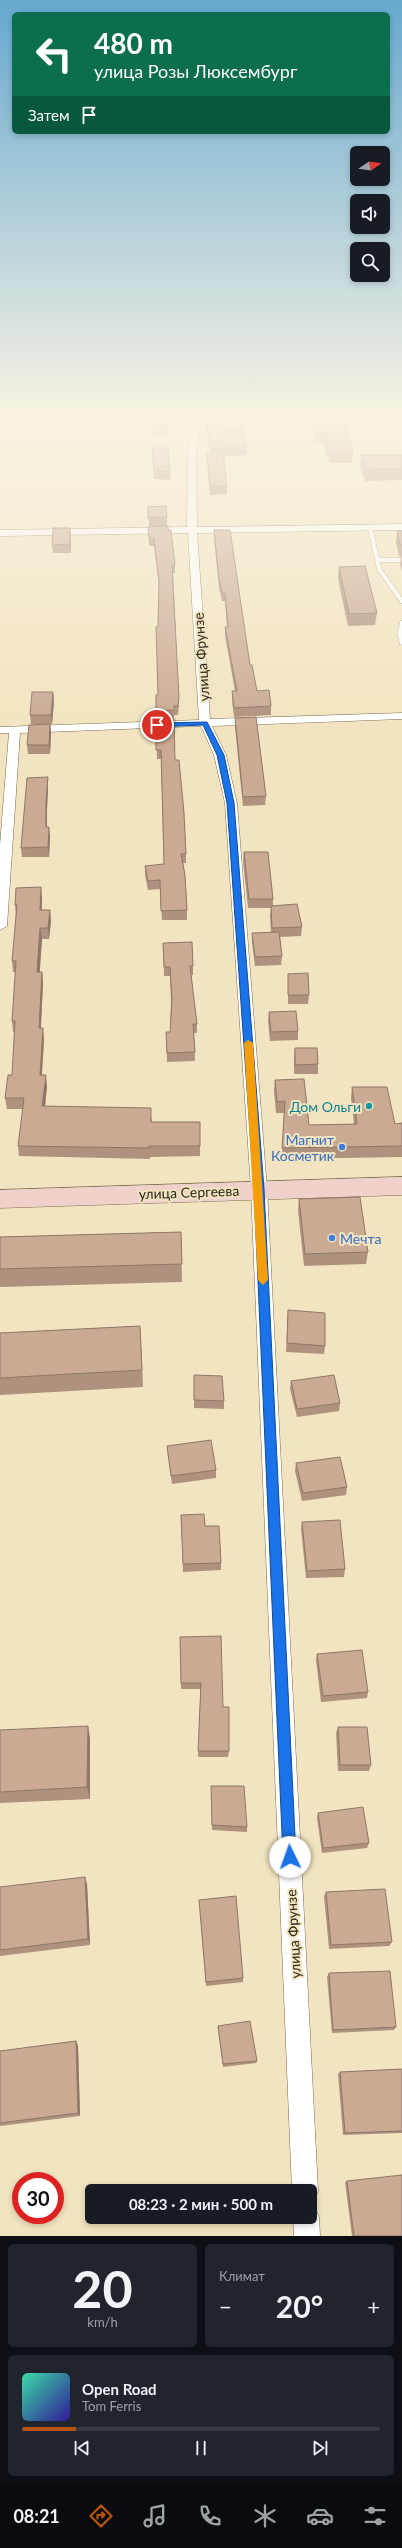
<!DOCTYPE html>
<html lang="ru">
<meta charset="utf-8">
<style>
body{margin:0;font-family:Lato,sans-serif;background:#20242c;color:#f1f3f6;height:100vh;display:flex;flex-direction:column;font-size:15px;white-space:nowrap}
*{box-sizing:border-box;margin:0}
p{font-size:13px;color:#9ea1a6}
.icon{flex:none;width:22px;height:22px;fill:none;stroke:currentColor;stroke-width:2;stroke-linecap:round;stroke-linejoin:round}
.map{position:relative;height:2236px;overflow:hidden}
.sheet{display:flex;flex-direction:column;gap:8px;padding:8px;background:#0d0f14;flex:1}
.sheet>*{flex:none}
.banner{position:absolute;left:12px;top:12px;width:378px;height:122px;border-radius:6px;box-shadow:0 2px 6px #0003;background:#0b6e4f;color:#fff;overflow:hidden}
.needle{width:26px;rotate:77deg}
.tools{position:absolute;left:350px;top:146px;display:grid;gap:8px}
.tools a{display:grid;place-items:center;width:40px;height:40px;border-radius:6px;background:#171b24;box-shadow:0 2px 6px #0003;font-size:20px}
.speed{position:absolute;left:12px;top:2172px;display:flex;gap:8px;font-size:20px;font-weight:700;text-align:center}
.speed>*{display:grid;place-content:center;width:52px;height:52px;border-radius:50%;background:#171b24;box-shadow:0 2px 6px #0003;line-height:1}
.speed .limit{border:6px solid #d22;background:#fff;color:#111}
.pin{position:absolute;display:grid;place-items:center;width:34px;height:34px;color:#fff;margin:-17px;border:2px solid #fff;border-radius:50%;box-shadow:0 1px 4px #0007}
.me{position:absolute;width:44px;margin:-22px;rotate:357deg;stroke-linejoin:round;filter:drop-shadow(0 0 3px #0008)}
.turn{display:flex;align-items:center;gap:14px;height:84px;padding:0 16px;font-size:18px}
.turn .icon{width:52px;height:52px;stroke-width:2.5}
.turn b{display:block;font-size:28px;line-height:34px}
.then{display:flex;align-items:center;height:38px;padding:0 16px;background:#0003;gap:8px;font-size:15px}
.big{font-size:30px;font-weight:700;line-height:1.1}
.sheet .tile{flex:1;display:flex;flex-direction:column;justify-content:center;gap:6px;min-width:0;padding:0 14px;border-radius:6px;background:#20242c}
.sheet .dial{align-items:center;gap:0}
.dial b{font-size:52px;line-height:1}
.song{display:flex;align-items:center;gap:12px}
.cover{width:48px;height:48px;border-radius:6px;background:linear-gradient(135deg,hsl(160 70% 55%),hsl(250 70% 35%))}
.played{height:4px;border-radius:2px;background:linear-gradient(90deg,#b45309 15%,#363941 15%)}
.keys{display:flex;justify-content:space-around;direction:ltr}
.heat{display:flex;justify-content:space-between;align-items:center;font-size:22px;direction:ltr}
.sheet .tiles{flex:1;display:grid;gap:8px;grid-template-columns:1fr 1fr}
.tile:last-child{grid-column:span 2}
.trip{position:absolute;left:85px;top:2184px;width:232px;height:40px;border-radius:6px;background:#171b24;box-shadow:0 2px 6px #0003;font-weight:700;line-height:40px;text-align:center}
.menu{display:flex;height:64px;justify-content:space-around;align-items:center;background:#090b0e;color:#9ea1a6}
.menu .icon{width:28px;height:28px}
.menu .on{color:#b45309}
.menu b{font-size:18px;color:#f1f3f6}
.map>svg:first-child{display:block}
</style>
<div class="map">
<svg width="402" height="2236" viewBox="0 0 402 2236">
<rect width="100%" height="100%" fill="#f2e4c0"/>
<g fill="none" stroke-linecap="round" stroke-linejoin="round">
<defs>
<path id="service-far1" d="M370 527 379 569 402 601
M377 560H402
M400 634 402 623"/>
<path id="service" d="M400 633 402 642"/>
<path id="minor" d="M183 416H191L200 429 196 450 197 527 402 524V530L197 533 210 719 402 713V719L212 726 226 755 237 803 267 1189 318 2191 314 2200 310 2202V2191H292L251 1189 225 803 214 755 201 726 20 733 7 926 0 930V845L9 733H0V727L199 720 188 533 0 536V530L187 527 188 450 192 429Z
M310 2206 315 2208 319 2217 320 2236H294L293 2217H310Z"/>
<path id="secondary" d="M402 1177V1195L0 1208V1190Z"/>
</defs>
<use href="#service-far1" stroke="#786b4b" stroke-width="5"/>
<use href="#service" stroke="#786b4b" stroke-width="6"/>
<use href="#minor" stroke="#786b4b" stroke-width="1"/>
<use href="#secondary" stroke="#786b4b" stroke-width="1"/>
<use href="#service-far1" stroke="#fff" stroke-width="4.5"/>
<use href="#service" stroke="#fff" stroke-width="5.5"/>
<use href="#minor" fill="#fff" fill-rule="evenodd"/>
<use href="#secondary" fill="#f0d0cb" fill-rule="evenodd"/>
</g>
<path fill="#ae927e" d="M152 416H168L169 433 154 434Z
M204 416H221L223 427 247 447V455L223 456 227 486V494L210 495 207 460V452H210Z
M310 416H343L353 452 352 463H330L323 442H316Z
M152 448 170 472 171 480 154 479Z
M361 455H402V480L365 481 360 467Z
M148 507 167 517V526H149Z
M148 527 168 530 175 565V573H173L179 706 178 715H174V719L156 720V695H158V627L159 586 154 546H149Z
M214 530 257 691 271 706V715L234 717 232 700V691H235L225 636V627H227L225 601H222L219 588 214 539Z
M397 531H402V572L400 564 401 557 399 556 396 543Z
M71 536V553H53L52 545Z
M339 567 377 613 375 625 348 626 338 579Z
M53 692 54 701 52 724H31L30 715Z
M235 718 266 796 265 805 243 806 235 727Z
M156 720 175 760 186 854V863H183L187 910V920H162L160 889 148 890 145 875V866L164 864 161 759H157Z
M50 724 51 733 50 754H28L27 745Z
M48 777V786L47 810V827L50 837 49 857H22L21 848Z
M244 852 273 899V905L302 927 301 936 280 937 282 956 281 965 255 966 252 942V933H271L270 915 271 908H248L243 861Z
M42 898V910H50L51 921 49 939H42L39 972H42L43 983 41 1028 44 1039 42 1075 47 1086 45 1106 152 1119V1122H200V1156L150 1157V1159L19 1156 18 1146 23 1109H7L5 1098 12 1075 15 1032H13L12 1021 16 972H13L12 961 16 916 15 905Z
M163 943 193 966V975H191L197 1024V1033H194L195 1061 167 1062 166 1032H170L171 1002 170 976H164Z
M288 974 309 995 308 1004H288Z
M269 1012 298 1031V1040L270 1041 268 1021Z
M295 1048 318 1064V1074H294V1058Z
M275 1080 309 1125 354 1124 351 1098 352 1087 395 1124 402 1123V1157L282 1159 284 1113H276L274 1091Z
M299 1199 368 1252 366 1264 304 1266 298 1211Z
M181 1232 182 1282 0 1287V1237Z
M288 1310 325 1346 324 1354 286 1352Z
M140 1326 143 1387 0 1395V1333Z
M194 1375 224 1401V1409L194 1408Z
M291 1381 340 1403 339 1411 297 1417 290 1389Z
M167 1446 216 1470V1478L172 1484 168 1454Z
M296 1463 347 1487 346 1495 302 1501 295 1471Z
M181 1515 205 1526 221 1563V1570L183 1572Z
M302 1522 345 1569 344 1577 306 1578 301 1529Z
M180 1637 223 1707 229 1751 228 1757H198L201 1689H181Z
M317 1654 368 1692 367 1698 321 1702 316 1660Z
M338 1727 371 1765 369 1771H338L336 1733Z
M0 1730 90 1738V1799L0 1803Z
M211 1786 247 1827V1832L212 1830Z
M318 1813 369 1843 367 1848 322 1853 317 1818Z
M87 1884 90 1945 0 1956V1887Z
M326 1892 392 1942 389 1946 329 1949 324 1896Z
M199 1900 243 1978V1982L206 1986Z
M329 1973 396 2027 394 2030 332 2033 327 1977Z
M218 2026 257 2061 256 2063 223 2067 218 2029Z
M76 2041 78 2046 80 2116 0 2126V2051Z
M402 2069V2133L343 2135 338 2074 340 2072Z
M347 2181 402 2236H352L345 2182Z"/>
<path fill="#8d7767" d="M70 528 71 536V553L70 544Z
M53 692 54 701 52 724 51 715Z
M50 724 51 733 50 754 49 745Z
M48 777V786L47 810V837L46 827V801Z
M49 827 50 837 49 857 48 847Z
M41 887 42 898 41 921 40 910Z
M50 910 51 921 49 939 48 928Z
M40 928 42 939 39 983 37 972Z
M42 972 43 983 40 1039 39 1028Z
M43 1028 44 1039 41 1086 40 1075Z
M46 1075 47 1086 44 1116 42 1106Z
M140 1326 141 1343 143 1387 142 1370Z
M88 1726 90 1738V1799L87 1787Z
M85 1877 87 1884 90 1945 88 1939Z
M76 2041 78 2046 80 2116 78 2113Z"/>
<path fill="#caaa93" stroke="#8d7767" d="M153 416H168L169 426 154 427Z
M206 416H221L223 427H243L247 447 211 449Z
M313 416H343L353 452H330L324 431H317Z
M152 448H168L170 472 154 471Z
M207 452H223L227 486H210Z
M361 455H402V469L366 470Z
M166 506 167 517 148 518V507Z
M168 526V530H171L175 565H172L179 697 178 706H174V710L156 711V695H158L156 627H158L159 581 154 538H149L148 527Z
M53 528H70V544L52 545Z
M214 530H230L250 665H252L257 691 269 690 271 706 234 708 232 691H237L225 627H228L225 593H222L219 579Z
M397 531H402V545L400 544Z
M365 566 377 613 349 614 339 567Z
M32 692H53L51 715H30Z
M256 717 266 796 243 797 235 718Z
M174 719 175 760H179L184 813 186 854H181L185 875 187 910 161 911 160 880 148 881 145 866 164 864 161 750H156V720Z
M50 724 49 745H27L29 725Z
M48 777 46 801V827H49L48 847 21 848 27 778Z
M244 852H268L273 899H249Z
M41 887 40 910H50L48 928H40L37 972H42L39 1028H43L40 1075H46L42 1106 151 1108V1122H200V1146H149V1148L18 1146 24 1098H5L8 1075H12L15 1021H12L16 961H12L17 905H15L16 888Z
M297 904 302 927 272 928 271 906Z
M279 932 282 956 255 957 252 933Z
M192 942 193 966H190L197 1024H193L195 1052 167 1053 166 1032H170L172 1000 170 967H164L163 943Z
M308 973 309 995H288V974Z
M296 1011 298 1031 271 1032 269 1012Z
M295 1048H317L318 1064 295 1065Z
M304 1079 309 1125 357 1124 352 1087H387L395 1124 402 1123V1146L282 1148 285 1101 277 1102 275 1080Z
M360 1197 368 1252 305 1254 299 1199Z
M181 1232 182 1264 0 1269V1237Z
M288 1310 325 1313V1346L287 1343Z
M140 1326 142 1370 0 1378V1333Z
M194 1375 222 1376 224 1401 194 1400Z
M334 1375 340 1403 297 1409 291 1381Z
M211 1440 216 1470 171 1476 167 1446Z
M340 1457 347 1487 303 1493 296 1463Z
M204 1514 205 1526H219L221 1563 183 1564 181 1515Z
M340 1520 345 1569 307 1571 302 1522Z
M221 1636 223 1707H229V1751H198L201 1683H181L180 1637Z
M362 1650 368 1692 323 1696 317 1654Z
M88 1726 87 1787 0 1792V1730Z
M338 1727H367L371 1765H340Z
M211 1786H244L247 1827 212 1825Z
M363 1807 369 1843 323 1848 318 1813Z
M85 1877 88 1939 0 1950V1887Z
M385 1889 392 1942 331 1945 326 1892Z
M236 1896 243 1978 206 1982 199 1900Z
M390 1971 396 2027 333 2030 329 1973Z
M250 2021 257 2061 223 2064 218 2026Z
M76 2041 78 2113 0 2123V2051Z
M402 2069V2131L345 2133 340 2072Z
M402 2175V2236H354L347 2181Z"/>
<linearGradient id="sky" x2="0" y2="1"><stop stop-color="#66a8cf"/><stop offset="0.57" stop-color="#f9f3e3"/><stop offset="1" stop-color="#f9f3e3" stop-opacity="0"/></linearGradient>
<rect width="402" height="729" fill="url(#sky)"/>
<path fill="#1a73e8" stroke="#114b97" d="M207 722 224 755 234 803 264 1189 296 1857 294 1862 290 1864 285 1862 283 1857 254 1189 227 803 217 755 203 725 157 727 154 725 157 723Z"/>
<path fill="#f59e0b" d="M248 1040 253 1043 268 1280 263 1285 258 1280 244 1043Z"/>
<circle fill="#0f9aa8" stroke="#f2e4c0" stroke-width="1.5" cx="369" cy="1106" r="4"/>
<g fill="#3f7fe0" stroke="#f2e4c0" stroke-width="1.5">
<circle cx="342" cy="1147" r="4"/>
<circle cx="332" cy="1238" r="4"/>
</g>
<g text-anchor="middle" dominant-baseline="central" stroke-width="4" stroke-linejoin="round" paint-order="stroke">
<g font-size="14" fill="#2c2719" stroke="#f2e4c0">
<text transform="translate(201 657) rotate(-94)">улица Фрунзе</text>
<text transform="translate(189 1192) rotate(-2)">улица Сергеева</text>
<text transform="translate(293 1934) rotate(-93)">улица Фрунзе</text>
</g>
<g font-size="14" fill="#0d838f" stroke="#f2e4c0" text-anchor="end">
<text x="361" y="1106">Дом Ольги</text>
</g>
<g font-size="14" fill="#366cbe" stroke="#f2e4c0" text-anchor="end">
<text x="334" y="1139">Магнит<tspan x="334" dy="16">Косметик</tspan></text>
<text x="340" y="1238" text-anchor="start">Мечта</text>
</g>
</g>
</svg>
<div class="tools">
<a><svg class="needle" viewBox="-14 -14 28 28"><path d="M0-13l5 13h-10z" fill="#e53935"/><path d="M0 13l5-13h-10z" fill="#9ea1a6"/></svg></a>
<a><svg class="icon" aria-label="sound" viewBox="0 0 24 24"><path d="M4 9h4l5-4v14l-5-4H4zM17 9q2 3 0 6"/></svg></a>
<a><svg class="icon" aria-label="search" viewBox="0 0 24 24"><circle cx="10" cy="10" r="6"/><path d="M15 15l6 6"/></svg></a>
</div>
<div class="speed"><div class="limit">30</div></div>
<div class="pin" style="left:157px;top:725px;background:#d93025"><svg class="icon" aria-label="arrive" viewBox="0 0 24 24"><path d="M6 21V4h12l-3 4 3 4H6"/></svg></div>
<svg class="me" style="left:290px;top:1857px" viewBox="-20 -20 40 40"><circle r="19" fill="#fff"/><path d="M0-13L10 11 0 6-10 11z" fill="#1a73e8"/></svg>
<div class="trip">08:23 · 2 мин · 500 m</div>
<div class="banner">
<div class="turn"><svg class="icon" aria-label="left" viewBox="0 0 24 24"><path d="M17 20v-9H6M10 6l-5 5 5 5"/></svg><div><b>480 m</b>улица Розы Люксембург</div></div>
<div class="then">Затем<svg class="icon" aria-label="arrive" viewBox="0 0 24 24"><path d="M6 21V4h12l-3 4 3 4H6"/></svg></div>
</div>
</div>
<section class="sheet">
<div class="tiles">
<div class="tile dial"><b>20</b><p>km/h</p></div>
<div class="tile"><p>Климат</p>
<div class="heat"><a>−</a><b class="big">20°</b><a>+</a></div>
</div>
<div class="tile">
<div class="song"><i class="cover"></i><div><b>Open Road</b><p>Tom Ferris</p></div></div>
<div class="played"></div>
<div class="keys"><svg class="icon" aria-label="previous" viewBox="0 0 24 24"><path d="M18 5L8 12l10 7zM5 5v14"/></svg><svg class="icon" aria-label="pause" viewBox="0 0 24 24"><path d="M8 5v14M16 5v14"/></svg><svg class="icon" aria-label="next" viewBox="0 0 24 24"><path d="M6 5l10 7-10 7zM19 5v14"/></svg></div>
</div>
</div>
</section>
<nav class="menu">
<b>08:21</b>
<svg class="icon on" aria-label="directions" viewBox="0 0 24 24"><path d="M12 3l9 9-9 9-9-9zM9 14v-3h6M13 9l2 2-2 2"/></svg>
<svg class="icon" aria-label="music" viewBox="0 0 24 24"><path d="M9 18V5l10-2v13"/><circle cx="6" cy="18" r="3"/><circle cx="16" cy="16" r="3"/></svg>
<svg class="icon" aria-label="phone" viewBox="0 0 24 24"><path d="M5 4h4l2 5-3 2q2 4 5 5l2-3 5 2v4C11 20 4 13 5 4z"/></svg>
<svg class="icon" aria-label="climate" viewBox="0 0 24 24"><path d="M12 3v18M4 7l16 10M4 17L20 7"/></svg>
<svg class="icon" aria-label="car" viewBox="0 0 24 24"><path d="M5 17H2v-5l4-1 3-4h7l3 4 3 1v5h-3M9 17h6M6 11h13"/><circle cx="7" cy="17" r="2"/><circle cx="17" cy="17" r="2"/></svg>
<svg class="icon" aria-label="filters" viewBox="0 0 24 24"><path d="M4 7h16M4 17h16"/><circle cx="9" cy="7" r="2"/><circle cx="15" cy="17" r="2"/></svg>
</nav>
